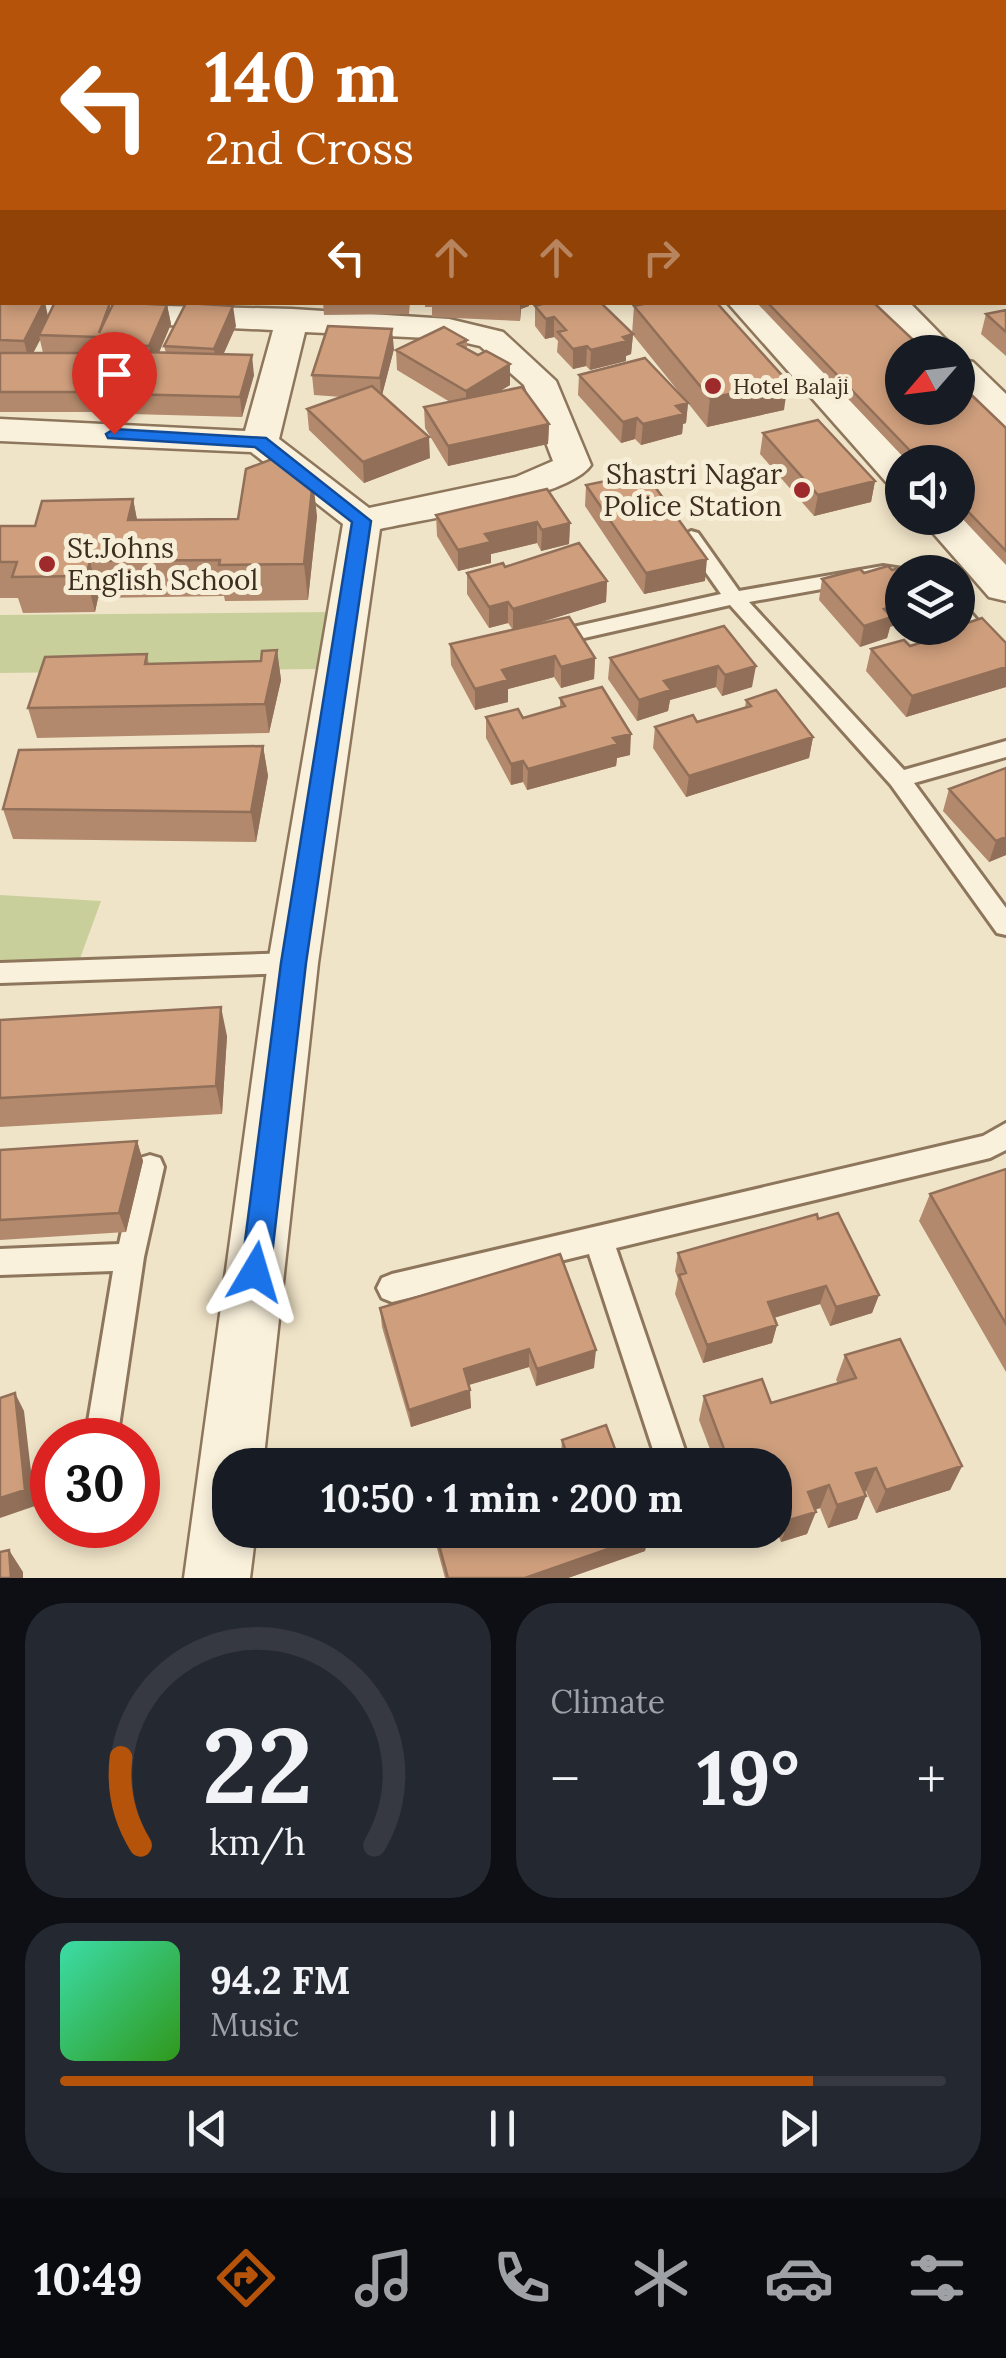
<!DOCTYPE html>
<meta charset="utf-8">
<style>
body{margin:0;font-family:Lora,serif;background:#242831;color:#f1f3f6;height:100vh;display:flex;flex-direction:column;font-size:38px;white-space:nowrap}
*{box-sizing:border-box;margin:0}
p{font-size:32px;color:#9ea1a6}
.icon{flex:none;width:55px;height:55px;fill:none;stroke:currentColor;stroke-width:2;stroke-linecap:round;stroke-linejoin:round}
.map{position:relative;height:1578px;overflow:hidden}
.drawer{display:flex;flex-direction:column;gap:25px;padding:25px;background:#0d0f14;flex:1}
.drawer>*{flex:none}
.top-card{position:absolute;left:0px;top:0px;width:1008px;height:305px;box-shadow:0 5px 15px #0003;background:#b45309;color:#fff;overflow:hidden}
.needle{width:65px;rotate:242deg}
.fabs{position:absolute;left:885px;top:335px;display:grid;gap:20px}
.fabs a{display:grid;place-items:center;width:90px;height:90px;border-radius:50%;background:#171b24;box-shadow:0 5px 15px #0003;font-size:50px}
.speed{position:absolute;left:30px;top:1418px;display:flex;gap:20px;font-size:50px;font-weight:700;text-align:center}
.speed>*{display:grid;place-content:center;width:130px;height:130px;border-radius:50%;background:#171b24;box-shadow:0 5px 15px #0003;line-height:1}
.speed .limit{border:15px solid #d22;background:#fff;color:#111}
.pin{position:absolute;display:grid;place-items:center;width:85px;height:85px;color:#fff;margin:-102px -42px;border-radius:50% 50% 50% 0;rotate:-45deg;box-shadow:0 0 10px #0007}
.pin .icon{rotate:45deg}
.me{position:absolute;width:110px;margin:-55px;rotate:7deg;stroke-linejoin:round;filter:drop-shadow(0 0 8px #0008)}
.turn{display:flex;align-items:center;gap:35px;height:210px;padding:0 40px;font-size:45px}
.turn .icon{width:130px;height:130px;stroke-width:2.5}
.turn b{display:block;font-size:70px;line-height:85px}
.lanes{display:flex;align-items:center;height:95px;padding:0 40px;background:#0003;justify-content:center;gap:50px;direction:ltr}
.lanes .off{opacity:.35}
.big{font-size:75px;font-weight:700;line-height:1.1}
.drawer .widget{flex:1;display:flex;flex-direction:column;justify-content:center;gap:15px;min-width:0;padding:0 35px;border-radius:40px;background:#242831}
.drawer .dial{align-items:center;gap:0}
.dial svg{height:260px;overflow:visible;fill:none;stroke:#363941;stroke-width:7;stroke-linecap:round;text-anchor:middle}
.dial text{fill:#f1f3f6;stroke:none}
.song{display:flex;align-items:center;gap:30px}
.cover{width:120px;height:120px;border-radius:15px;background:linear-gradient(135deg,hsl(160 70% 55%),hsl(110 70% 35%))}
.played{height:10px;border-radius:5px;background:linear-gradient(90deg,#b45309 85%,#363941 85%)}
.keys{display:flex;justify-content:space-around;direction:ltr}
.heat{display:flex;justify-content:space-between;align-items:center;font-size:55px;direction:ltr}
.drawer .tiles{flex:1;display:grid;gap:25px;grid-template-columns:1fr 1fr}
.widget:last-child{grid-column:span 2}
.trip{position:absolute;left:212px;top:1448px;width:580px;height:100px;border-radius:40px;background:#171b24;box-shadow:0 5px 15px #0003;font-weight:700;line-height:100px;text-align:center}
.menu{display:flex;height:160px;justify-content:space-around;align-items:center;background:#090b0e;color:#9ea1a6}
.menu .icon{width:70px;height:70px}
.menu .selected{color:#b45309}
.menu b{font-size:45px;color:#f1f3f6}
.map>svg:first-child{display:block}
</style>
<div class="map">
<svg width="1006" height="1578" viewBox="0 0 1006 1578">
<rect width="100%" height="100%" fill="#f0e4c8"/>
<path fill="#c9cf9b" d="M330 612 317 669 0 673V615Z
M0 895 101 901 78 964 0 962Z"/>
<g fill="none" stroke-linecap="round" stroke-linejoin="round">
<defs>
<path id="service" d="M691 531 698 533 739 591 883 566 909 570 911 572H902V580L883 578 749 602 904 770 1006 741V757L914 783 1006 908V935L997 933 891 785 730 605 553 645 546 643 543 638 546 633 721 594 681 537Z
M958 605 965 606 1006 654V675L999 673 958 623Z
M293 953 302 956 305 963 302 970 293 973 0 983V963Z
M1006 1123V1150L990 1158 616 1248 690 1465H658L589 1254 392 1302 382 1298 377 1288 382 1278 392 1274 983 1136Z
M150 1155 160 1158 164 1167 144 1257 117 1440H85L113 1271 0 1275V1249L119 1244 136 1167 140 1158Z"/>
<path id="minor" d="M1005 193H1006V211H1005Z
M0 297 2 302 292 309 449 319 503 332 556 381 591 465C568 499 423 519 380 529L318 963 263 1465H230V1530H256L250 1578H184L268 963 343 524 251 452 0 441V419L245 431 273 330 0 317ZM305 332 449 339 480 346 524 385 553 461 516 477 369 508 279 439Z"/>
<path id="tertiary" d="M727 302H768L917 462H902V486L886 482Z
M867 302H909L958 352H915Z
M958 359 973 362 1006 394V431L991 427 958 394Z
M958 508 1006 557V601L989 597 920 518H958Z"/>
<path id="secondary" d="M1005 50H1006V68H1005Z
M0 177 2 178V200L0 199Z"/>
</defs>
<use href="#service" stroke="#8d765c" stroke-width="6"/>
<use href="#minor" stroke="#8d765c" stroke-width="5"/>
<use href="#tertiary" stroke="#8d765c" stroke-width="5"/>
<use href="#secondary" stroke="#6f573f" stroke-width="5"/>
<use href="#service" fill="#faf1dc" fill-rule="evenodd"/>
<use href="#minor" fill="#faf1dc" fill-rule="evenodd"/>
<use href="#tertiary" fill="#faf1dc" fill-rule="evenodd"/>
<use href="#secondary" fill="#faf1dc" fill-rule="evenodd"/>
</g>
<path fill="#b2896c" fill-rule="evenodd" d="M74 0H216L215 2H74Z
M717 0H786L793 2H717Z
M813 0H887V2H813Z
M971 0H1006V26L1005 2H970Z
M0 194H2V286H0Z
M0 300 48 316 111 307 167 305 171 324 159 353H166L164 346 236 326 223 354 254 375 242 417 130 414 126 394 137 365H120L121 373 109 412H0ZM40 340 43 353H33Z
M323 302H410L409 314 324 315Z
M425 302H529V306L521 309 520 321 432 317V307H425Z
M756 302H873L1006 428V565L958 514V462H908Z
M535 306 632 334 634 306 784 410 707 427 688 403 686 423 683 424 682 434 641 445 635 439 621 443 578 395 579 375 687 402 633 335 631 354 626 356V361L590 370 586 366 573 369 557 352 558 341 554 337 545 339 535 326Z
M1006 310V356L981 334 986 314Z
M467 340V349L478 355 510 385 498 392 549 424 548 444 448 466 425 428 424 407 450 402 397 370 396 350Z
M394 349 382 395 430 458 364 483 309 430 307 409 342 397 314 395 312 375Z
M763 433 875 481 871 502 814 516 760 454Z
M586 485 705 581 644 594 585 506Z
M133 499 137 520 238 519 317 516 308 600 225 601 224 596 98 598 95 612 23 613 18 598H0V526H35Z
M436 515 570 523 569 544 541 551 537 543 491 554V563L458 571 437 536Z
M505 567 607 581 606 602 524 627 595 658 594 679 561 688 554 677 508 689V702L475 710 451 665 450 644 513 630 508 623 489 628 467 594V573Z
M822 579 890 627 887 638 860 647 819 600Z
M724 626 752 687 722 696 716 687 670 700 668 711 637 721 608 679 610 658Z
M952 628 1006 643V687L906 717 866 671 871 649 910 646 950 634Z
M277 650 281 680 269 733 37 738 28 708 147 654 149 664 261 661Z
M560 698 630 755 617 758 616 766 527 790 523 782 511 785 486 738V717L523 718 560 708Z
M746 700 813 737 809 758 686 797 653 748 655 727 697 722 745 708Z
M263 746 268 776 256 842 13 839 3 809Z
M1006 768V855L989 862 943 811 949 789Z
M0 1020 227 1036 222 1114 0 1127Z
M137 1141 143 1161 126 1232 0 1240V1150Z
M1006 1169V1372L919 1221 930 1194Z
M818 1219 879 1295 872 1313 830 1326 820 1304 774 1318 777 1325 772 1343 703 1363 675 1294 678 1279 675 1271 678 1253Z
M380 1308 594 1368 536 1386 529 1367 469 1385 471 1408 411 1427 382 1327Z
M845 1355 962 1466 950 1490 876 1513 866 1491H864L866 1496 857 1519 828 1528 820 1508 815 1510 807 1534 781 1542 775 1527V1465H716L699 1420 704 1396 771 1403 838 1383 836 1380Z
M562 1440 621 1465 563 1463 561 1457Z
M432 1530H646L648 1535 645 1551 568 1578H445Z"/>
<path fill="#916f58" d="M866 0H887V2H866Z
M45 302 49 321 39 335 40 340 29 361 24 341Z
M520 302H529V306L521 309 520 321Z
M167 305 171 324 153 366 149 346Z
M233 306 236 326 217 369 214 349Z
M554 317V337L545 339 546 319Z
M392 329 394 349 381 399 380 378Z
M633 334 631 354 626 356V361L590 370 591 350Z
M587 346 586 366 573 369V349Z
M117 353 121 373 109 412 105 392Z
M252 355 254 375 242 417 240 397Z
M510 364V385L466 412V391Z
M788 382 784 410 707 427 710 398Z
M688 403 686 423 683 424 682 434 641 445 643 424 676 406Z
M637 418 635 439 621 443 623 422Z
M549 424 548 444 448 466V446Z
M429 437 430 458 364 483 363 462Z
M313 480 317 516 308 600 304 564Z
M875 481 871 502 814 516 818 495Z
M133 499 140 535 128 520Z
M537 522V543L491 554V563L458 571V550L485 534Z
M570 523 569 544 541 551 542 530Z
M707 559 705 581 644 594 646 573Z
M90 561 98 598 95 612 86 576Z
M607 581 606 602 513 631V609Z
M964 595 958 617V597Z
M508 602V623L489 628V607Z
M902 603V623L890 627 887 638 860 647 864 626 884 609Z
M277 650 281 680 269 733 265 704Z
M555 656 554 677 508 689V702L475 710V689L502 670Z
M595 658 594 679 561 688V667Z
M718 666 716 687 670 700 668 711 637 721 639 700 664 681Z
M756 666 752 687 722 696 725 675Z
M1006 667V687L906 717 912 696Z
M631 734 630 755 617 758 616 766 527 790 528 769 613 738Z
M813 737 809 758 686 797 689 776Z
M263 746 268 776 256 842 251 812Z
M523 761V782L511 785V764Z
M1006 832V855L989 862 996 841Z
M221 1007 227 1036 222 1114 216 1086Z
M137 1141 143 1161 126 1232 119 1213Z
M826 1286 820 1304 763 1321 768 1302Z
M879 1295 872 1313 830 1326 836 1307Z
M777 1325 772 1343 703 1363 707 1345Z
M529 1349V1367L465 1386 464 1369Z
M596 1350 594 1368 536 1386 537 1369Z
M470 1390 471 1408 411 1427 409 1410Z
M15 1393 24 1411 35 1506 0 1518V1498Z
M962 1466 950 1490 876 1513 886 1490Z
M876 1468 866 1491 847 1497 856 1473Z
M829 1485 820 1508 800 1515 808 1492Z
M866 1496 857 1519 828 1528 837 1505Z
M816 1512 807 1534 781 1542 789 1520Z
M648 1535 645 1551 568 1578H525Z
M9 1550 23 1572V1578H11Z"/>
<path fill="#cf9f7d" stroke="#916f58" stroke-width="2.5" d="M731 0H786L793 2H738Z
M921 0H938L946 2H916Z
M0 194H2V220H0Z
M0 234 2 235V267H0Z
M0 300H2V302H44L24 341 0 340Z
M55 302 110 303 99 333 114 302 167 305 149 346 93 344 96 337 39 335Z
M549 302H600L633 334 623 337 627 341 591 350 587 346 573 349 558 332 566 330 554 317 546 319 535 306Z
M652 302H716L788 382 710 398 634 306Z
M767 302H873L926 352H902V408H958V382L1006 428V551L958 501V462H921Z
M186 303 233 306 214 349 164 346Z
M1006 310V332L986 314Z
M328 326 392 329 380 378 312 375Z
M444 327 467 340 458 344 478 355 486 351 510 364 466 391 396 350Z
M142 352 252 355 240 397 126 394Z
M0 353H117L105 392H0Z
M645 358 688 403 676 406 684 414 643 424 637 418 623 422 579 375Z
M372 386 429 437 363 462 307 409Z
M522 387 549 424 448 446 424 407Z
M818 420 875 481 818 495 763 433Z
M275 458 313 480 304 564 219 565 220 560 90 561 86 576 12 577 17 562H0V526H35L42 501 133 499 128 520 238 519 246 469Z
M645 473 707 559 646 573 586 485Z
M547 489 570 523 542 530 537 522 485 534 491 542 458 550 436 515Z
M579 543 607 581 513 609 508 602 489 607 467 573 503 563 505 567Z
M928 560 941 572H902V603L884 609 892 617 864 626 822 579 860 569 864 573 888 566 892 570Z
M569 617 595 658 561 667 555 656 502 670 508 680 475 689 450 644Z
M982 618 1006 643V667L912 696 871 649 904 640 910 646 957 632 952 628H958V626Z
M724 626 756 666 725 675 718 666 664 681 671 690 639 700 610 658Z
M277 650 265 704 28 708 45 657 147 654 145 664 261 661 262 651Z
M602 687 631 734 613 738 618 744 528 769 523 761 511 764 486 717 518 709 523 718 565 706 560 698Z
M776 690 813 737 689 776 655 727 693 715 697 722 751 706 746 700Z
M263 746 251 812 3 809 19 750Z
M1006 768V837L996 841 949 789Z
M221 1007 216 1086 0 1098V1020Z
M137 1141 119 1213 0 1220V1150Z
M1006 1169V1324L930 1194Z
M838 1213 879 1295 836 1307 826 1286 768 1302 777 1325 707 1345 679 1275 686 1273 678 1253 817 1214 818 1219Z
M560 1254 596 1350 537 1369 529 1349 464 1369 470 1390 409 1410 380 1308Z
M900 1339 962 1466 886 1490 876 1468 856 1473 866 1496 837 1505 829 1485 808 1492 816 1512 789 1520 779 1496 775 1497V1465H730L704 1396 762 1379 771 1403 856 1378 845 1355Z
M15 1393 25 1490 0 1498V1398Z
M606 1425 621 1465H556L569 1460 562 1440Z
M435 1530H646L648 1535 525 1578H448Z
M9 1550 11 1578H0V1552Z"/>
<path fill="#1a73e8" stroke="#114b97" stroke-width="2.5" d="M114 429 266 438 371 521 306 963 270 1272 266 1282 255 1286 245 1282 241 1272 281 963 352 522 255 447 108 438 106 434Z"/>
<g fill="#9e2a2b" stroke="#f7eed8" stroke-width="4">
<circle cx="713" cy="386" r="10"/>
<circle cx="802" cy="490" r="10"/>
<circle cx="47" cy="564" r="10"/>
</g>
<g text-anchor="middle" dominant-baseline="central" stroke-width="10" stroke-linejoin="round" paint-order="stroke">
<g font-size="22" fill="#3d2e20" stroke="#f7eed8" text-anchor="start">
<text x="733" y="386">Hotel Balaji</text>
</g>
<g font-size="28" fill="#3d2e20" stroke="#f7eed8" text-anchor="end">
<text x="782" y="474">Shastri Nagar<tspan x="782" dy="32">Police Station</tspan></text>
<text x="67" y="548" text-anchor="start">St.Johns<tspan x="67" dy="32">English School</tspan></text>
</g>
</g>
</svg>
<div class="fabs">
<a><svg class="needle" viewBox="-14 -14 28 28"><path d="M0-13l5 13h-10z" fill="#e53935"/><path d="M0 13l5-13h-10z" fill="#9ea1a6"/></svg></a>
<a><svg class="icon" aria-label="sound" viewBox="0 0 24 24"><path d="M4 9h4l5-4v14l-5-4H4zM17 9q2 3 0 6"/></svg></a>
<a><svg class="icon" aria-label="layers" viewBox="0 0 24 24"><path d="M12 4l9 5-9 5-9-5zM3 14l9 5 9-5"/></svg></a>
</div>
<div class="speed"><div class="limit">30</div></div>
<div class="pin" style="left:114px;top:434px;background:#d93025"><svg class="icon" aria-label="arrive" viewBox="0 0 24 24"><path d="M6 21V4h12l-3 4 3 4H6"/></svg></div>
<svg class="me" style="left:255px;top:1272px" viewBox="-20 -20 40 40"><path d="M0-17L14 15 0 8-14 15z" fill="#1a73e8" stroke="#fff" stroke-width="4"/></svg>
<div class="trip">10:50 · 1 min · 200 m</div>
<div class="top-card">
<div class="turn"><svg class="icon" aria-label="left" viewBox="0 0 24 24"><path d="M17 20v-9H6M10 6l-5 5 5 5"/></svg><div><b>140 m</b>2nd Cross</div></div>
<div class="lanes"><svg class="icon" aria-label="left" viewBox="0 0 24 24"><path d="M17 20v-9H6M10 6l-5 5 5 5"/></svg><svg class="icon off" aria-label="ahead" viewBox="0 0 24 24"><path d="M12 20V5M6 11l6-6 6 6"/></svg><svg class="icon off" aria-label="ahead" viewBox="0 0 24 24"><path d="M12 20V5M6 11l6-6 6 6"/></svg><svg class="icon off" aria-label="right" viewBox="0 0 24 24"><path d="M7 20v-9h11M14 6l5 5-5 5"/></svg></div>
</div>
</div>
<section class="drawer">
<div class="tiles">
<div class="widget dial"><svg viewBox="0 0 100 80">
<path d="M14 69A42 42 0 1 1 86 69"/>
<path d="M14 69A42 42 0 0 1 8 42" stroke="#b45309"/>
<text x="50" y="56" font-size="32" font-weight="700">22</text>
<text x="50" y="72" font-size="11">km/h</text>
</svg></div>
<div class="widget"><p>Climate</p>
<div class="heat"><a>−</a><b class="big">19°</b><a>+</a></div>
</div>
<div class="widget">
<div class="song"><i class="cover"></i><div><b>94.2 FM</b><p>Music</p></div></div>
<div class="played"></div>
<div class="keys"><svg class="icon" aria-label="previous" viewBox="0 0 24 24"><path d="M18 5L8 12l10 7zM5 5v14"/></svg><svg class="icon" aria-label="pause" viewBox="0 0 24 24"><path d="M8 5v14M16 5v14"/></svg><svg class="icon" aria-label="next" viewBox="0 0 24 24"><path d="M6 5l10 7-10 7zM19 5v14"/></svg></div>
</div>
</div>
</section>
<nav class="menu">
<b>10:49</b>
<svg class="icon selected" aria-label="directions" viewBox="0 0 24 24"><path d="M12 3l9 9-9 9-9-9zM9 14v-3h6M13 9l2 2-2 2"/></svg>
<svg class="icon" aria-label="music" viewBox="0 0 24 24"><path d="M9 18V5l10-2v13"/><circle cx="6" cy="18" r="3"/><circle cx="16" cy="16" r="3"/></svg>
<svg class="icon" aria-label="phone" viewBox="0 0 24 24"><path d="M5 4h4l2 5-3 2q2 4 5 5l2-3 5 2v4C11 20 4 13 5 4z"/></svg>
<svg class="icon" aria-label="climate" viewBox="0 0 24 24"><path d="M12 3v18M4 7l16 10M4 17L20 7"/></svg>
<svg class="icon" aria-label="car" viewBox="0 0 24 24"><path d="M5 17H2v-5l4-1 3-4h7l3 4 3 1v5h-3M9 17h6M6 11h13"/><circle cx="7" cy="17" r="2"/><circle cx="17" cy="17" r="2"/></svg>
<svg class="icon" aria-label="filters" viewBox="0 0 24 24"><path d="M4 7h16M4 17h16"/><circle cx="9" cy="7" r="2"/><circle cx="15" cy="17" r="2"/></svg>
</nav>
